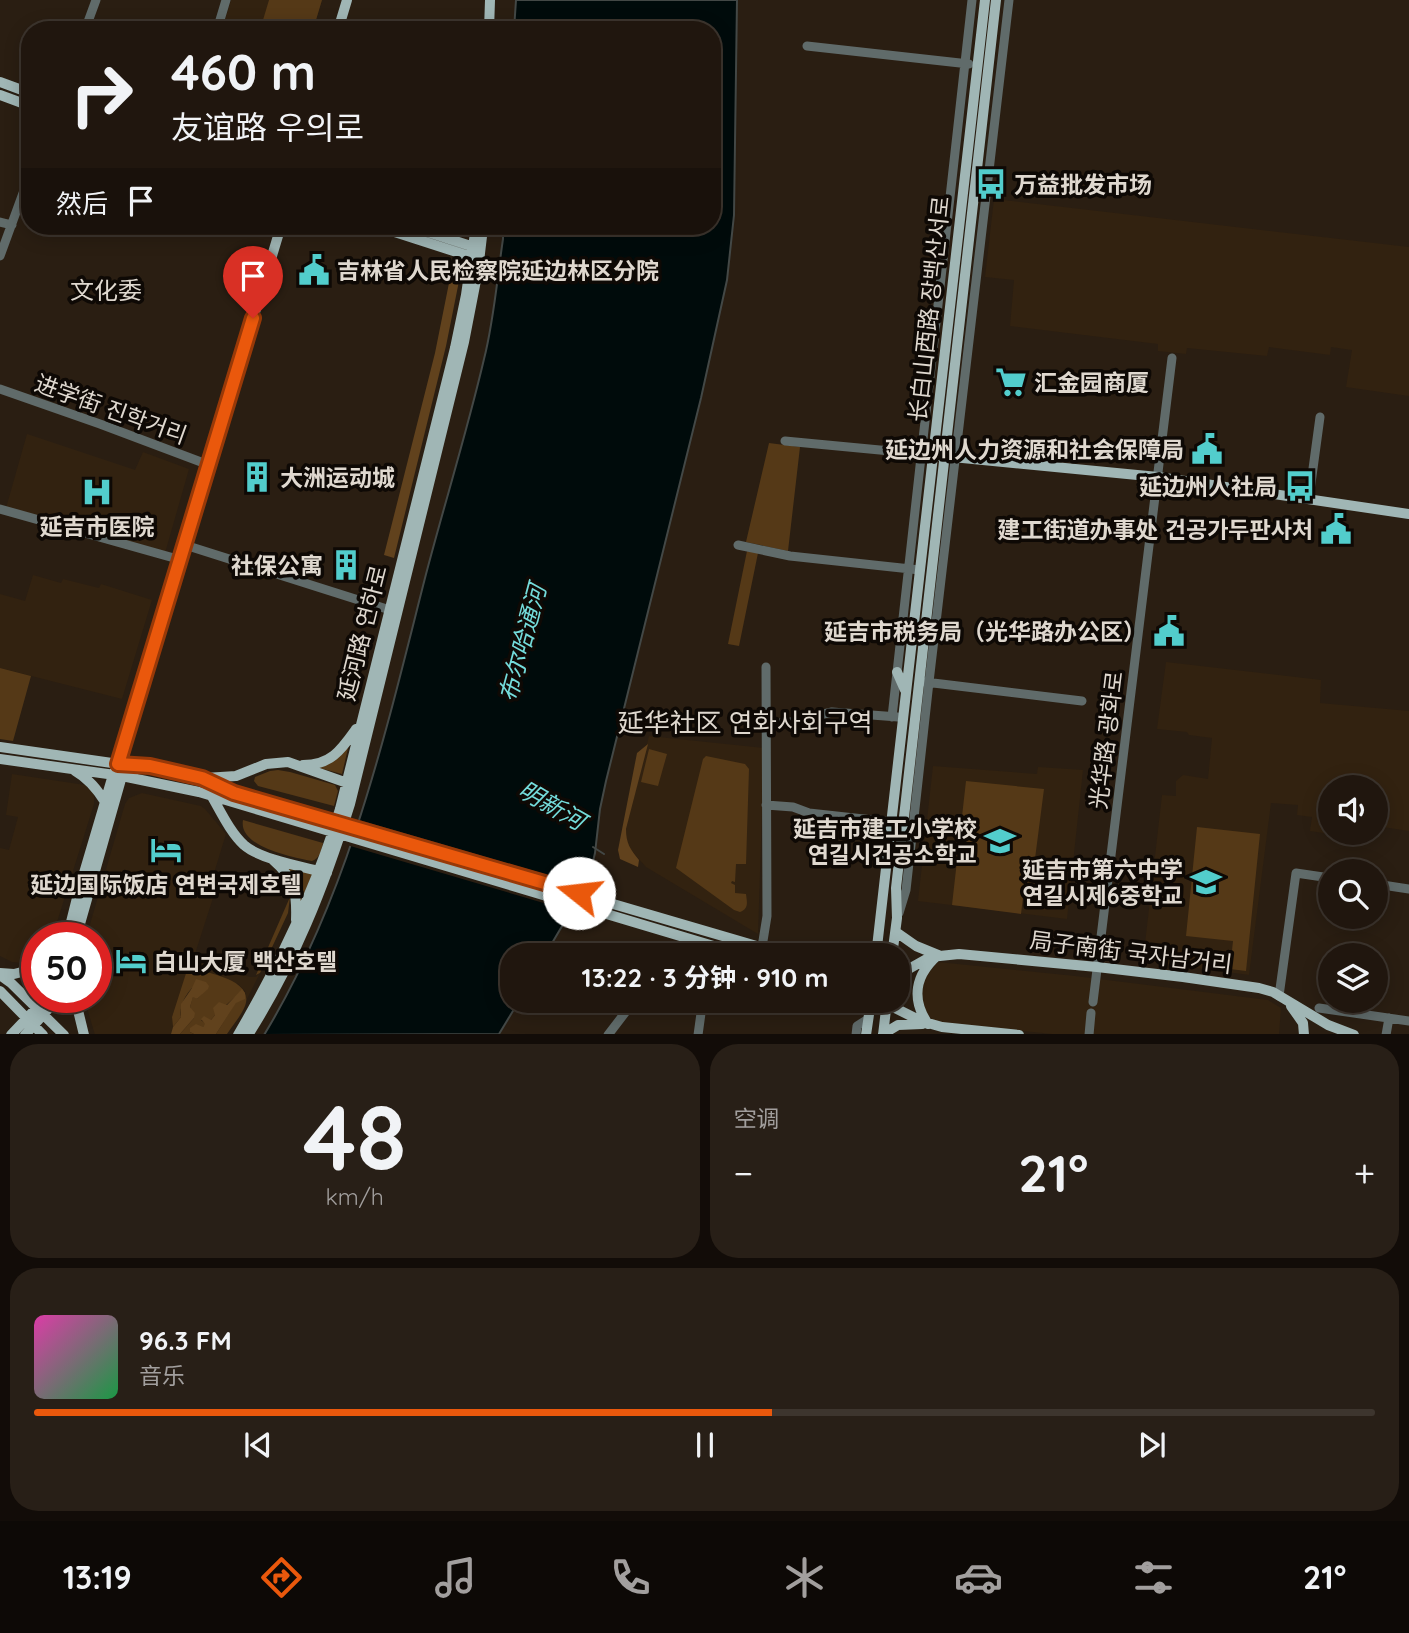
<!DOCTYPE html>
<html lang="zh">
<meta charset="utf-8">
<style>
body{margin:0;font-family:Quicksand,"Noto Sans SC","Noto Sans KR",sans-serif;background:#281f17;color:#f1f3f6;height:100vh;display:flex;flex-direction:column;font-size:26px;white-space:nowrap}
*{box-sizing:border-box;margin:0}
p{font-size:23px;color:#a29f9e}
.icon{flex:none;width:38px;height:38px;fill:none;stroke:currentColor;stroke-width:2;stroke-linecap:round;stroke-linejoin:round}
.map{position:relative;height:1034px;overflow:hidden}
.details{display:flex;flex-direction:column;gap:10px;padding:10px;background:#120c08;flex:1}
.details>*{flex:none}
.top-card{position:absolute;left:21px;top:21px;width:700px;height:214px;border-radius:28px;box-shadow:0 4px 18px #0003,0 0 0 2px #3d352e;background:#20160e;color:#f1f3f6;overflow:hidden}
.fabs{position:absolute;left:1318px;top:775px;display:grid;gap:14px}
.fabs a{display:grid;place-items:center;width:70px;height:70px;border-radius:50%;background:#20160e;box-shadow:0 4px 18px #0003,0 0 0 2px #3d352e;font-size:35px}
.speed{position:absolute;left:21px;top:922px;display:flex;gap:14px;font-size:35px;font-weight:700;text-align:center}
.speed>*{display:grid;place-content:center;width:91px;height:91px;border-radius:50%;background:#20160e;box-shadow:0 4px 18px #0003,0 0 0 2px #3d352e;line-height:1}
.speed .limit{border:10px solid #d22;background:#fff;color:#111}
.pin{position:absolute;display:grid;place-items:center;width:60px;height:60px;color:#fff;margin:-72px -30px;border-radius:50% 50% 50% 0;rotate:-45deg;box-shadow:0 0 7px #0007}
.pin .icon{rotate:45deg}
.me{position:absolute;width:77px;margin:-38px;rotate:286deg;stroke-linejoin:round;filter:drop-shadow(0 0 5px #0008)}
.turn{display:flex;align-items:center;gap:24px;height:147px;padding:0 35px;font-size:32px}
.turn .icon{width:91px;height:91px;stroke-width:2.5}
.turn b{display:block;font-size:49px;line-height:60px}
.then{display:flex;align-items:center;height:66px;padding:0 35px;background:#0003;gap:14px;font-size:26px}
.big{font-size:52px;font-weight:700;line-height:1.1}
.details .card{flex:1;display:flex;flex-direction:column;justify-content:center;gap:10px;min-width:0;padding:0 24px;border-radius:28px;background:#281f17}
.details .dial{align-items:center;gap:0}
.dial b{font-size:91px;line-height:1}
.song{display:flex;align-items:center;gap:21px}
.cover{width:84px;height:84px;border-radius:10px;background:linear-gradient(135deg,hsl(320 70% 55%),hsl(140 70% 35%))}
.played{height:7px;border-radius:4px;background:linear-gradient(90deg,#ea580c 55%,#3d352e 55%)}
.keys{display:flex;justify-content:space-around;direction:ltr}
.heat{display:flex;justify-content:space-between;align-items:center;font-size:38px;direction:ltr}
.details .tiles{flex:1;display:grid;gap:10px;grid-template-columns:1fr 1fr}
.card:last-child{grid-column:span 2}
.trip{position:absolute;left:500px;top:943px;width:410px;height:70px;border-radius:28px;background:#20160e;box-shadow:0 4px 18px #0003,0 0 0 2px #3d352e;font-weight:700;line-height:70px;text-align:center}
.tabs{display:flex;height:112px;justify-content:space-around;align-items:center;background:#0d0906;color:#a29f9e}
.tabs .icon{width:49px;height:49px}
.tabs .current{color:#ea580c}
.tabs b{font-size:32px;color:#f1f3f6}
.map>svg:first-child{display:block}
</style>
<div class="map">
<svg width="1409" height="1035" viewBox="0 0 1409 1035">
<rect width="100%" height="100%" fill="#2a1e12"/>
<path fill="#322210" d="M231 0H322L313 30H222Z
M994 199 1409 247V396L1346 387 1352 350 1331 347 1330 355 1269 347 1267 356 1187 348 1186 354 1158 351V344L1010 326 1014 280 985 277Z
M27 434 135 470 143 452 189 469 165 553 6 508Z
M33 575 61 583 63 579 99 588 101 584 152 600 122 699 0 668V594L25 601Z
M1166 662 1321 680 1320 703 1409 711V831L1376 826V788H1330V833H1337L1336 835 1310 831 1312 817 1297 815 1298 805 1271 803 1249 975 1143 961 1162 795 1176 796V781L1183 775 1208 779 1212 738 1189 735 1187 732 1157 729Z
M649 736 764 748 758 934 646 867 629 848 626 839V829Z
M933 766 1037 774 1038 767 1083 770 1067 919 918 901Z
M12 774 85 785 94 794V804L52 938H37V957L22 963 12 962 0 956V848L9 850 18 817 6 815Z
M142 793 201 806 205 809 226 834 207 896 213 898 193 960 250 977H256L260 973 246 1001 245 991 238 984 188 968 172 1017 173 1027 171 1034 95 1035 84 998H96V938H86L125 804 129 798Z
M938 962 1075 976 1268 1000 1281 1008 1279 1035 1052 1034 934 1022 927 1014 924 1007 921 990 927 974Z"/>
<path fill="#553917" d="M269 0H322L313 30H260Z
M769 443 800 447 788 551 746 542Z
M747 551 758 553 739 646 728 644Z
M0 668 31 676 13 741 0 739Z
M349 744 342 774 312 766Z
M649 749 667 754 658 786 641 782Z
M706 756 745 764 749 769 746 864H736L735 882 732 881 731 883 735 885V893L746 894C747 902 749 909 740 912L734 910 676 868 703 759Z
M278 770 290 772 335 785 338 791 334 806 258 786 254 781 255 777 270 771Z
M966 781 1044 789 1032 882 1025 897H1023L1021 914 952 905Z
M243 820 323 843C321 851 320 858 312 861 293 857 238 847 243 820Z
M1197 827 1260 834 1246 971 1230 969 1233 941 1186 936Z
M284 864 313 872 300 904Z
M290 897 288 913 260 973 256 975Z
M188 967C206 973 255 979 245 1006 241 1016 233 1025 227 1034H216L236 1002 235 997 215 1015 211 1020H201L206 1024 203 1027 190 1032 194 1034H180L194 1018 190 1007 193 996 197 999 202 994 192 988C185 995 179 1007 181 1017L173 1027 172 1017Z"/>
<path fill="#61421d" d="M460 267 461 271 446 346 394 558 384 555 435 353 451 273 452 271Z
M648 744 626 829C626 843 630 849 639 860L638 867 620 859 618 850 637 753Z
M196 979 206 982 209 986 208 989 197 999 193 997 190 1007 195 1013 194 1018 180 1034H171L173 1027 181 1017V1004L192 988Z
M242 989 245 993V999L236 1003 216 1034H194L190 1032V1028L196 1024 203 1027 205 1024 201 1019 204 1016 211 1020 215 1015 213 1008 219 1002 227 1005Z"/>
<path fill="#000b0b" stroke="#434846" stroke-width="2" d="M516 0H737L734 215 727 280 701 398 606 781 600 809 595 853 588 882 545 955 513 956V1001H519L499 1034 264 1035C349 895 385 735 425 578 444 505 467 432 484 359 494 320 497 279 503 239V226H712V30H514Z"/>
<path fill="#2a1e12" d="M356 819 589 887 574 912 347 845Z"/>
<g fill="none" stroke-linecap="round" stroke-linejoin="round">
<path stroke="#434846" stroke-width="2" d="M593 847 604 854"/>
<path stroke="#606b6a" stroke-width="9" d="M85 30 96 0
M217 30 226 0
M807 46 969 64
M0 222 12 225
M0 256 30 174
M0 389 100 424 209 465
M785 441 922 454
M1309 498 1320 417
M0 509 181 560
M185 545 390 610
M738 545 790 556 920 570
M925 682 1082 701
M892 717 972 0
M766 723H786L832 712 898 717
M766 805 793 807 809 813 891 822
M1376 884 1409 889
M899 913 906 890 929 682 1009 0
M762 947 767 916 766 667
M1279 996 1296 873 1330 878
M673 1001 720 1010
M1093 1002 1172 358
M1319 1008 1409 1021
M608 1035 634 1001
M698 1035 702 1006
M856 1035 857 1026 868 1019
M1089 1035 1091 1013
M1386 1035 1389 1018"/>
<path stroke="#a0b6b5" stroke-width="10" d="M338 30 347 0
M489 30 490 0
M0 82 30 93
M0 95 30 106
M376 226 472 257 478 255
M409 226 474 247 479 252
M922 454 1158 477 1409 514
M897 672 905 690
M0 747 119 764 142 765 160 768 202 778 234 793 791 956
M0 759 122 776 199 792 747 956
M303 765C331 765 341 750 356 729
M75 771C89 779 97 789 105 802
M205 778 236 776 266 764 288 762 350 784
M211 795C221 812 230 832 244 845 261 860 305 867 327 873
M273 860C295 879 297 892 296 920
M896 932 916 946 938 955C915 975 911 999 928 1024
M67 938 79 890 113 775 119 764 281 226
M76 938 122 776 120 770
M876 956 985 0
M892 956 897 918 896 888 996 0
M0 973 14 974 37 968
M0 975 11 983 64 1035
M898 975 930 957 959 954 1097 967 1183 977 1259 988 1273 992 1328 1025 1354 1035
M0 991 43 1035
M75 998 84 1035
M881 1001 921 1021 942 1027 1019 1035
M1291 1006 1303 1023 1304 1035
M883 1034 898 1025 922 1024
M11 1035 46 998
M25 1035 58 998
M238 1035C280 963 316 889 340 809L455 348 466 295 476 226
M248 1035C295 961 324 887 350 804L464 342 478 270 483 228
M866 1035 871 1001
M883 1035 887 1001"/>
</g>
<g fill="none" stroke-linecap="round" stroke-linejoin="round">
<defs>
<path id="route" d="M253 318 118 764 150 766 202 778 234 793 579 893"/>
</defs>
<use href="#route" stroke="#983908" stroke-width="18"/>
<use href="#route" stroke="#ea580c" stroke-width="12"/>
</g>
<defs>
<symbol id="bus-bare" viewBox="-9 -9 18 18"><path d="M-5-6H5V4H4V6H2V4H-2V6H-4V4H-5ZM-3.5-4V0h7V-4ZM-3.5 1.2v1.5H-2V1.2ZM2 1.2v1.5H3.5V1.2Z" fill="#52cdcc" stroke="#0e0905" stroke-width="2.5" paint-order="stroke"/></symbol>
<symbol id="civic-bare" viewBox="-9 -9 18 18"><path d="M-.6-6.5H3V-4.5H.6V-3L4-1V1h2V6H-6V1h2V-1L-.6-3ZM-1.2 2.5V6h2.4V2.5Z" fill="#52cdcc" stroke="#0e0905" stroke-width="2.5" paint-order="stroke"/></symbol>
<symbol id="supermarket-bare" viewBox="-9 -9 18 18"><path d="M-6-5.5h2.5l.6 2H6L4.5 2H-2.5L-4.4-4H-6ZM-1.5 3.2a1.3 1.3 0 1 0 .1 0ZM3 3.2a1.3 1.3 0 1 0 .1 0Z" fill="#52cdcc" stroke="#0e0905" stroke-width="2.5" paint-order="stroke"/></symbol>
<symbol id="building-bare" viewBox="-9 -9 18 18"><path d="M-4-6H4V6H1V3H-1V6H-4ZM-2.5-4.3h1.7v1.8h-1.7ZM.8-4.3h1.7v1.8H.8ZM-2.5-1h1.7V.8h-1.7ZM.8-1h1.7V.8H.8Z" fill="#52cdcc" stroke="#0e0905" stroke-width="2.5" paint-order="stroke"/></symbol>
<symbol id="hospital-bare" viewBox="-9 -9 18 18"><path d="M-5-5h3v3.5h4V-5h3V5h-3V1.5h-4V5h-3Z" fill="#52cdcc" stroke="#0e0905" stroke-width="2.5" paint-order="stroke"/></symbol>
<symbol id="school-bare" viewBox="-9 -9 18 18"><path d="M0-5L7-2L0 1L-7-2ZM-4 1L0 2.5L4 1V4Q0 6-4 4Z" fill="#52cdcc" stroke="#0e0905" stroke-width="2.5" paint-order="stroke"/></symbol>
<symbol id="hotel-bare" viewBox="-9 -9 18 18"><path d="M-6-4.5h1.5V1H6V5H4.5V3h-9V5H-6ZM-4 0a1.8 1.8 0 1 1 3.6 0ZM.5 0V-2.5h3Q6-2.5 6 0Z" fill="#52cdcc" stroke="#0e0905" stroke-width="2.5" paint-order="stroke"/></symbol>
</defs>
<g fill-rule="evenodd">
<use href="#bus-bare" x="969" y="162" width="44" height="44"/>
<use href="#civic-bare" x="292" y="248" width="44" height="44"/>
<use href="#supermarket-bare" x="989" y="360" width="44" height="44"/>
<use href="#civic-bare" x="1185" y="427" width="44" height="44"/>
<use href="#building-bare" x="235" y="455" width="44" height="44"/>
<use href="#bus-bare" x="1278" y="464" width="44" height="44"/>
<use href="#hospital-bare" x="75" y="470" width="44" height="44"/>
<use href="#civic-bare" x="1314" y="507" width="44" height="44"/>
<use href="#building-bare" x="324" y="543" width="44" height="44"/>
<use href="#civic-bare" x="1147" y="609" width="44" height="44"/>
<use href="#school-bare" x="978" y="819" width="44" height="44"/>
<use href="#hotel-bare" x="144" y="828" width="44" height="44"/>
<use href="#school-bare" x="1184" y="860" width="44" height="44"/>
<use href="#hotel-bare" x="109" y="939" width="44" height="44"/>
</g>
<g text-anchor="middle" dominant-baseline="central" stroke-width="7" stroke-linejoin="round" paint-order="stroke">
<g font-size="23" font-weight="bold" fill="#dfd8cf" stroke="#0e0905" text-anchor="end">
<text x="1014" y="184" text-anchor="start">万益批发市场</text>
<text x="337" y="270" text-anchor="start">吉林省人民检察院延边林区分院</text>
<text x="1034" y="382" text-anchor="start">汇金园商厦</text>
<text x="1184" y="449">延边州人力资源和社会保障局</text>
<text x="280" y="477" text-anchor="start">大洲运动城</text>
<text x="1277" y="486">延边州人社局</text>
<text x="97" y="526" text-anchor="middle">延吉市医院</text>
<text x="1313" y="529">建工街道办事处 건공가두판사처</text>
<text x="323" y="565">社保公寓</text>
<text x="1146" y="631">延吉市税务局（光华路办公区）</text>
<text x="977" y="828">延吉市建工小学校<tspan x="977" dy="26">연길시건공소학교</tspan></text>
<text x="1183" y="869">延吉市第六中学<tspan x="1183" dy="26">연길시제6중학교</tspan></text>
<text x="166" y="884" text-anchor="middle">延边国际饭店 연변국제호텔</text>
<text x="154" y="961" text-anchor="start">白山大厦 백산호텔</text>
</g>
<g font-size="23" fill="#dfd8cf" stroke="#0e0905">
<text transform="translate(929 309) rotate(-84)">长白山西路 장백산서로</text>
<text transform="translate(111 409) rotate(20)">进学街 진학거리</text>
<text transform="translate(362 633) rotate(-76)">延河路 연하로</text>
<text transform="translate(1106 740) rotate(-83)">光华路 광화로</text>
<text transform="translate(1131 952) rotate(7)">局子南街 국자남거리</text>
</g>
<g font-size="24" fill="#dfd8cf" stroke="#0e0905">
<text x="106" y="290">文化委</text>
</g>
<g font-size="24" font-style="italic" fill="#74dcdb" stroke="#0e0905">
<text transform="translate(522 643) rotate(-75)">布尔哈通河</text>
<text transform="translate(552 805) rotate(30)">明新河</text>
</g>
<g font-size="26" fill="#dfd8cf" stroke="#0e0905">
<text x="745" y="722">延华社区 연화사회구역</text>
</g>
</g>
</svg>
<div class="fabs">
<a><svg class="icon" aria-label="sound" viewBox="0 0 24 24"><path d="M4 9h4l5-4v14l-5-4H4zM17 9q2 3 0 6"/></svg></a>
<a><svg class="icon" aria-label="search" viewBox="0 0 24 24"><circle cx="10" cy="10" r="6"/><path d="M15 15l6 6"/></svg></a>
<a><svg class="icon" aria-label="layers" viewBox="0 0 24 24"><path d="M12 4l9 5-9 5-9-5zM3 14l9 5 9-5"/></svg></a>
</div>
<div class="speed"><div class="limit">50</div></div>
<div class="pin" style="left:253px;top:318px;background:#d93025"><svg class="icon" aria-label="arrive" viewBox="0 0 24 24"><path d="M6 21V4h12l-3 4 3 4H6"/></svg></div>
<svg class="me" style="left:579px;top:893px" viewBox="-20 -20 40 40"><circle r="19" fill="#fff"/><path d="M0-13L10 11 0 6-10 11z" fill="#ea580c"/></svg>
<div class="trip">13:22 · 3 分钟 · 910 m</div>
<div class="top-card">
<div class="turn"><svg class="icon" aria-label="right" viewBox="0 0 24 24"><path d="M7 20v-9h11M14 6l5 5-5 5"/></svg><div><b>460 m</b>友谊路 우의로</div></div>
<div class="then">然后<svg class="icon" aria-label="arrive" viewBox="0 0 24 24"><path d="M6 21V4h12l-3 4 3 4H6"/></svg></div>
</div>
</div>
<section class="details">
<div class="tiles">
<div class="card dial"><b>48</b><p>km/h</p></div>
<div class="card"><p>空调</p>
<div class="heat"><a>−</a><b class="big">21°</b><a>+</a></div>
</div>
<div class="card">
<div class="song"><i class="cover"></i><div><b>96.3 FM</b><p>音乐</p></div></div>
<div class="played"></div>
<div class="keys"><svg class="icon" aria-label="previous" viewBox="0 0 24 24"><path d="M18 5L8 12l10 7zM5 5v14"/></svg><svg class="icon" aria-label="pause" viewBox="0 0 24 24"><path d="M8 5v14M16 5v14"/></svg><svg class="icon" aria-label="next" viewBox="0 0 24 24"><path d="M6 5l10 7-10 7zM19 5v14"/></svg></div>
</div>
</div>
</section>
<nav class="tabs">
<b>13:19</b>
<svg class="icon current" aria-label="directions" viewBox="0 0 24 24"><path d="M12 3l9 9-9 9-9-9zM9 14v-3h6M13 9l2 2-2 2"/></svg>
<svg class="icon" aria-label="music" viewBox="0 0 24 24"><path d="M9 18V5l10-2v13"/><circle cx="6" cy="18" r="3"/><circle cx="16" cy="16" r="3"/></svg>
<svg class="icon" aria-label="phone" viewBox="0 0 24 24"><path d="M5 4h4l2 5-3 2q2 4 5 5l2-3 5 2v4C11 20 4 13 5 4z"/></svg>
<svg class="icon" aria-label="climate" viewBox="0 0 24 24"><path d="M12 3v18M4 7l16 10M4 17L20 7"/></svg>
<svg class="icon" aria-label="car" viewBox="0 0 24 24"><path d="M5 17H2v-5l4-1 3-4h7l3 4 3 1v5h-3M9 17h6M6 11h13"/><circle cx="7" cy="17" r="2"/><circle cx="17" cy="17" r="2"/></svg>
<svg class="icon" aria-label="filters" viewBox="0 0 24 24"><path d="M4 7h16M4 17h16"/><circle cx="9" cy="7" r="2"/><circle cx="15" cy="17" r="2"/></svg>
<b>21°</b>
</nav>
